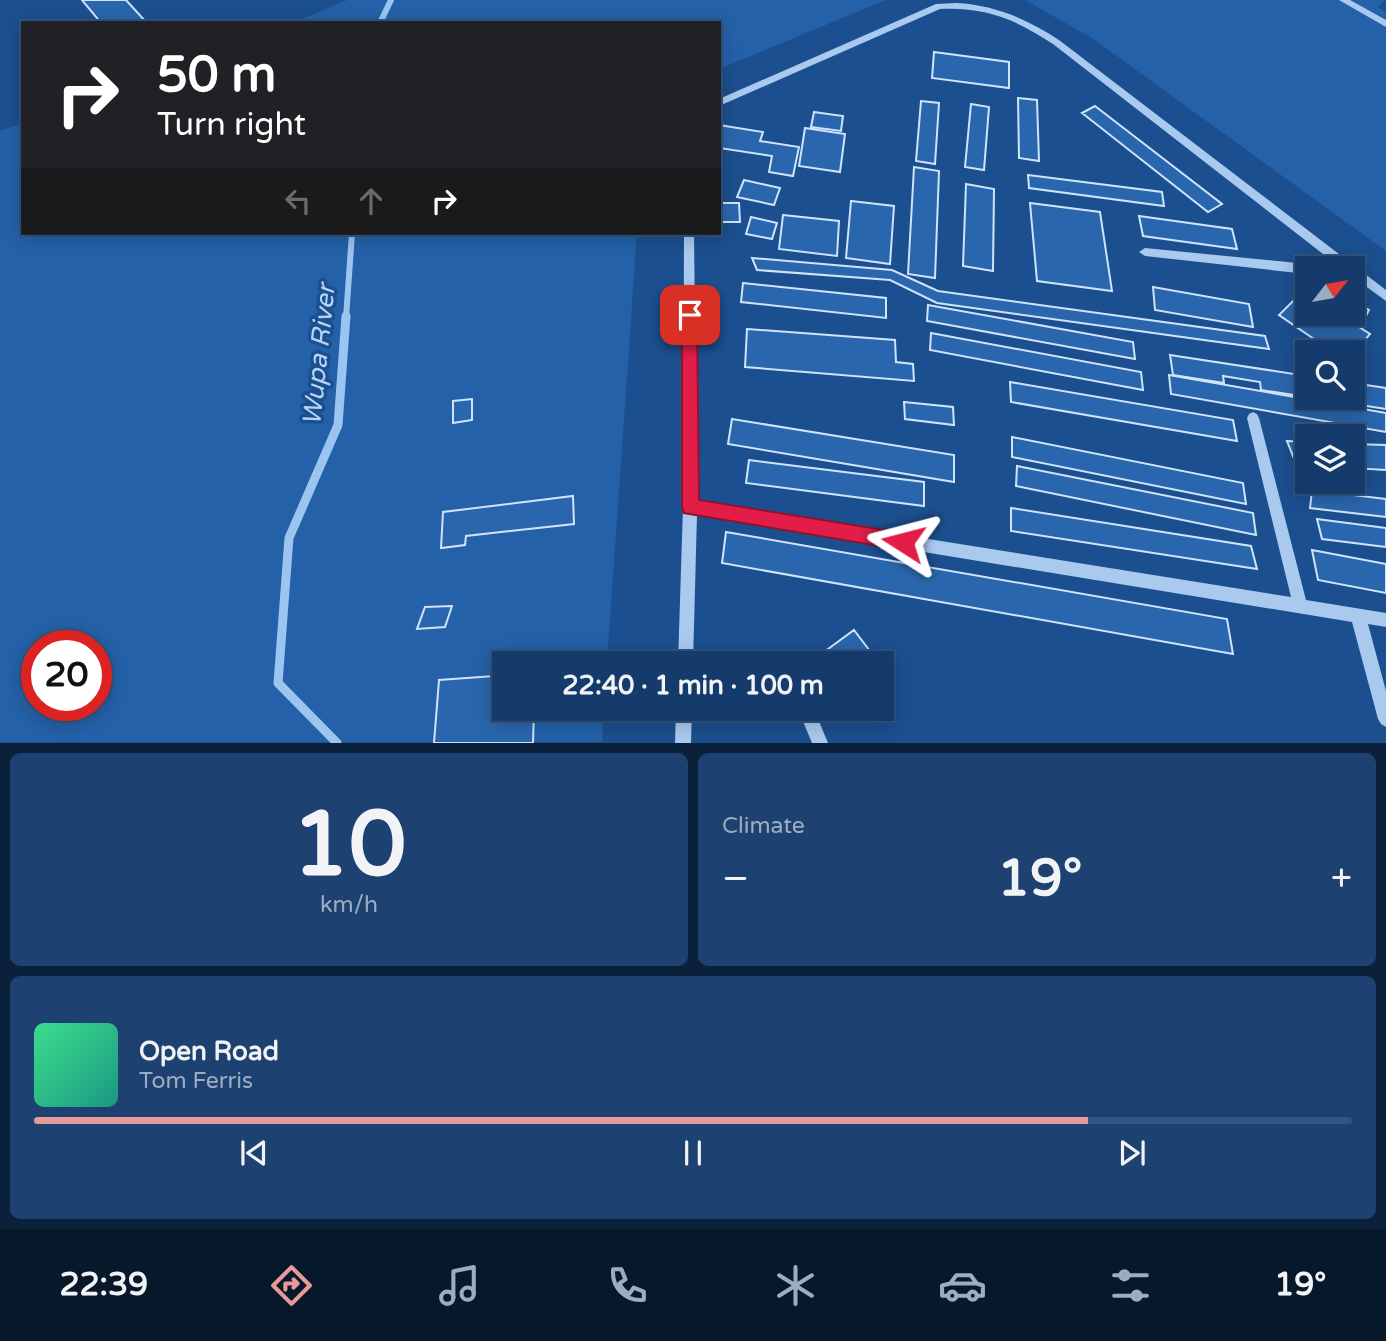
<!DOCTYPE html>
<meta charset="utf-8">
<style>
body{margin:0;font-family:"Varela Round",sans-serif;background:#1d4271;color:#f1f3f6;height:100vh;display:flex;flex-direction:column;font-size:26px;white-space:nowrap}
*{box-sizing:border-box;margin:0}
p{font-size:23px;color:#9dadc1}
.icon{flex:none;width:38px;height:38px;fill:none;stroke:currentColor;stroke-width:2;stroke-linecap:round;stroke-linejoin:round}
.map{position:relative;height:743px;overflow:hidden}
.side{display:flex;flex-direction:column;gap:10px;padding:10px;background:#0b203b;flex:1}
.side>*{flex:none}
.guide{position:absolute;left:21px;top:21px;width:700px;height:214px;border-radius:0px;box-shadow:0 4px 18px #0003,0 0 0 2px #33557e;background:#202124;color:#fff;overflow:hidden}
.needle{width:46px;rotate:59deg}
.tools{position:absolute;left:1295px;top:256px;display:grid;gap:14px}
.tools a{display:grid;place-items:center;width:70px;height:70px;border-radius:0px;background:#143b6b;box-shadow:0 4px 18px #0003,0 0 0 2px #33557e;font-size:35px}
.speed{position:absolute;left:21px;top:630px;display:flex;gap:14px;font-size:35px;font-weight:700;text-align:center}
.speed>*{display:grid;place-content:center;width:91px;height:91px;border-radius:50%;background:#143b6b;box-shadow:0 4px 18px #0003,0 0 0 2px #33557e;line-height:1}
.speed .limit{border:10px solid #d22;background:#fff;color:#111}
.pin{position:absolute;display:grid;place-items:center;width:60px;height:60px;color:#fff;margin:-30px;border-radius:14px;box-shadow:0 4px 10px #0006}
.me{position:absolute;width:77px;margin:-38px;rotate:279deg;stroke-linejoin:round;filter:drop-shadow(0 0 5px #0008)}
.turn{display:flex;align-items:center;gap:24px;height:147px;padding:0 21px;font-size:32px}
.turn .icon{width:91px;height:91px;stroke-width:2.5}
.turn b{display:block;font-size:49px;line-height:60px}
.lanes{display:flex;align-items:center;height:66px;padding:0 21px;background:#0003;justify-content:center;gap:35px;direction:ltr}
.lanes .off{opacity:.35}
.big{font-size:52px;font-weight:700;line-height:1.1}
.side .tile{flex:1;display:flex;flex-direction:column;justify-content:center;gap:10px;min-width:0;padding:0 24px;border-radius:10px;background:#1d4271}
.side .dial{align-items:center;gap:0}
.dial b{font-size:91px;line-height:1}
.song{display:flex;align-items:center;gap:21px}
.cover{width:84px;height:84px;border-radius:10px;background:linear-gradient(135deg,hsl(150 70% 55%),hsl(170 70% 35%))}
.played{height:7px;border-radius:4px;background:linear-gradient(90deg,#e69b98 80%,#33557e 80%)}
.keys{display:flex;justify-content:space-around;direction:ltr}
.heat{display:flex;justify-content:space-between;align-items:center;font-size:38px;direction:ltr}
.side .tiles{flex:1;display:grid;gap:10px;grid-template-columns:1fr 1fr}
.tile:last-child{grid-column:span 2}
.trip{position:absolute;left:492px;top:651px;width:402px;height:70px;border-radius:0px;background:#143b6b;box-shadow:0 4px 18px #0003,0 0 0 2px #33557e;font-weight:700;line-height:70px;text-align:center}
.dock{display:flex;height:112px;justify-content:space-around;align-items:center;background:#08182b;color:#9dadc1}
.dock .icon{width:49px;height:49px}
.dock .current{color:#e69b98}
.dock b{font-size:32px;color:#f1f3f6}
.map>svg:first-child{display:block}
</style>
<div class="map">
<svg width="1386" height="743" viewBox="0 0 1386 743">
<rect width="100%" height="100%" fill="#1b4f8f"/>
<path fill="#2461a8" fill-rule="evenodd" d="M347 0H886L719 69V23H293Z
M1025 0H1386L1378 7 1386 12V251L1092 38Z
M23 123V233H637L607 663H504V709H604L602 742H0V131ZM37 646H96V705H37Z"/>
<g fill="none" stroke-linecap="round" stroke-linejoin="round">
<path stroke="#9cc4f0" stroke-width="6" d="M380 23 391 0
M346 318 352 233"/>
<path stroke="#9cc4f0" stroke-width="9" d="M337 743 278 683 289 538 338 425 346 316"/>
</g>
<path fill="#2a66ad" stroke="#cfe3fa" stroke-width="2" d="M82 0H126L147 23H101Z
M934 52 1009 62V88L932 78Z
M1018 98 1037 100 1039 161 1019 158Z
M921 101 939 103 935 164 916 161Z
M971 104 989 107 984 170 965 167Z
M1095 106 1222 204 1208 212 1082 113Z
M814 112 843 116 841 131 811 127Z
M719 125 763 132 760 141 799 147 793 176 769 172 772 156 719 148Z
M805 128 845 134 840 172 799 166Z
M914 167 939 171 935 278 908 274Z
M1028 175 1162 192 1164 206 1029 188Z
M744 180 780 188 774 205 737 197Z
M966 184 994 189 993 271 963 266Z
M851 201 894 206 890 264 846 258Z
M719 203H739L740 222H719Z
M1030 203 1100 212 1112 291 1037 281Z
M783 215 839 221 837 256 779 249Z
M1139 216 1232 229 1237 249 1143 236Z
M751 217 777 223 772 239 746 234Z
M752 258 892 270 938 291 1265 336 1269 349 937 303 890 280 757 270Z
M743 283 886 298V318L741 302Z
M1153 287 1249 304 1253 327 1155 310Z
M1303 291 1307 294V313H1337L1370 334 1353 354 1333 352 1279 315Z
M1353 301 1369 310 1364 320 1350 313H1353Z
M928 305 1133 342 1135 359 927 321Z
M747 329 895 340 896 362 913 364 914 381 745 367Z
M931 333 1141 372 1143 390 930 350Z
M1170 355 1307 376V397L1261 390 1260 382 1223 376 1224 383 1173 375Z
M1169 375 1386 413V432L1171 394Z
M1010 382 1233 420 1237 441 1011 402Z
M1353 383 1386 388V409L1309 397H1353Z
M472 399V420L453 423V401Z
M904 402 953 407 954 425 905 419Z
M732 419 954 455V482L728 444Z
M1012 437 1243 483 1246 504 1012 457Z
M1287 441 1307 442V466H1297Z
M1353 444 1386 445V470L1353 468Z
M749 460 924 482V506L746 483Z
M1017 466 1253 513 1256 535 1016 486Z
M1312 490 1386 499V517L1310 508Z
M573 496 574 524 466 536 465 545 441 548 443 512Z
M1011 508 1251 546 1257 569 1011 531Z
M1317 519 1386 528V547L1322 539Z
M726 532 1227 619 1233 654 722 563Z
M1312 550 1386 564V593L1318 580Z
M452 606 445 627 417 629 425 607Z
M854 630 879 663H816L813 660Z
M494 676 491 711 534 709 533 743H434L439 680Z"/>
<g fill="none" stroke-linecap="round" stroke-linejoin="round">
<path fill="#a9c9ee" fill-rule="evenodd" d="M1339 0H1350L1386 20V27Z
M956 3C995 5 1027 19 1059 40L1386 290V301L1353 277V268H1341L1053 44C1015 19 986 7 940 9L719 106V99L936 4Z
M684 233H694L697 502 1291 597 1247 418 1249 414 1253 412 1257 414 1259 418 1306 600 1386 613V627L1368 624 1386 691V727L1381 724 1378 719 1352 622 697 515 693 663H678L683 507Z
M1145 248 1307 264 1312 268H1307V274L1145 256 1139 252Z
M783 649 788 651 793 663H779L776 656 778 651Z
M676 709H692L691 743H675Z
M798 709H814L828 743H812Z"/>
</g>
<path fill="#e11d48" stroke="#92132f" stroke-width="2" d="M690 309 697 315 699 500 903 533 909 535 912 542 909 548 903 550 684 513 682 507V315Z"/>
<g text-anchor="middle" dominant-baseline="central" stroke-width="7" stroke-linejoin="round" paint-order="stroke">
<g font-size="26" font-style="italic" fill="#b5d3f5" stroke="#1b4f8f">
<text transform="translate(319 355) rotate(-84)">Wupa River</text>
</g>
</g>
</svg>
<div class="tools">
<a><svg class="needle" viewBox="-14 -14 28 28"><path d="M0-13l5 13h-10z" fill="#e53935"/><path d="M0 13l5-13h-10z" fill="#9dadc1"/></svg></a>
<a><svg class="icon" aria-label="search" viewBox="0 0 24 24"><circle cx="10" cy="10" r="6"/><path d="M15 15l6 6"/></svg></a>
<a><svg class="icon" aria-label="layers" viewBox="0 0 24 24"><path d="M12 4l9 5-9 5-9-5zM3 14l9 5 9-5"/></svg></a>
</div>
<div class="speed"><div class="limit">20</div></div>
<div class="pin" style="left:690px;top:315px;background:#d93025"><svg class="icon" aria-label="arrive" viewBox="0 0 24 24"><path d="M6 21V4h12l-3 4 3 4H6"/></svg></div>
<svg class="me" style="left:903px;top:542px" viewBox="-20 -20 40 40"><path d="M0-17L14 15 0 8-14 15z" fill="#e11d48" stroke="#fff" stroke-width="4"/></svg>
<div class="trip">22:40 · 1 min · 100 m</div>
<div class="guide">
<div class="turn"><svg class="icon" aria-label="right" viewBox="0 0 24 24"><path d="M7 20v-9h11M14 6l5 5-5 5"/></svg><div><b>50 m</b>Turn right</div></div>
<div class="lanes"><svg class="icon off" aria-label="left" viewBox="0 0 24 24"><path d="M17 20v-9H6M10 6l-5 5 5 5"/></svg><svg class="icon off" aria-label="ahead" viewBox="0 0 24 24"><path d="M12 20V5M6 11l6-6 6 6"/></svg><svg class="icon" aria-label="right" viewBox="0 0 24 24"><path d="M7 20v-9h11M14 6l5 5-5 5"/></svg></div>
</div>
</div>
<section class="side">
<div class="tiles">
<div class="tile dial"><b>10</b><p>km/h</p></div>
<div class="tile"><p>Climate</p>
<div class="heat"><a>−</a><b class="big">19°</b><a>+</a></div>
</div>
<div class="tile">
<div class="song"><i class="cover"></i><div><b>Open Road</b><p>Tom Ferris</p></div></div>
<div class="played"></div>
<div class="keys"><svg class="icon" aria-label="previous" viewBox="0 0 24 24"><path d="M18 5L8 12l10 7zM5 5v14"/></svg><svg class="icon" aria-label="pause" viewBox="0 0 24 24"><path d="M8 5v14M16 5v14"/></svg><svg class="icon" aria-label="next" viewBox="0 0 24 24"><path d="M6 5l10 7-10 7zM19 5v14"/></svg></div>
</div>
</div>
</section>
<nav class="dock">
<b>22:39</b>
<svg class="icon current" aria-label="directions" viewBox="0 0 24 24"><path d="M12 3l9 9-9 9-9-9zM9 14v-3h6M13 9l2 2-2 2"/></svg>
<svg class="icon" aria-label="music" viewBox="0 0 24 24"><path d="M9 18V5l10-2v13"/><circle cx="6" cy="18" r="3"/><circle cx="16" cy="16" r="3"/></svg>
<svg class="icon" aria-label="phone" viewBox="0 0 24 24"><path d="M5 4h4l2 5-3 2q2 4 5 5l2-3 5 2v4C11 20 4 13 5 4z"/></svg>
<svg class="icon" aria-label="climate" viewBox="0 0 24 24"><path d="M12 3v18M4 7l16 10M4 17L20 7"/></svg>
<svg class="icon" aria-label="car" viewBox="0 0 24 24"><path d="M5 17H2v-5l4-1 3-4h7l3 4 3 1v5h-3M9 17h6M6 11h13"/><circle cx="7" cy="17" r="2"/><circle cx="17" cy="17" r="2"/></svg>
<svg class="icon" aria-label="filters" viewBox="0 0 24 24"><path d="M4 7h16M4 17h16"/><circle cx="9" cy="7" r="2"/><circle cx="15" cy="17" r="2"/></svg>
<b>19°</b>
</nav>
